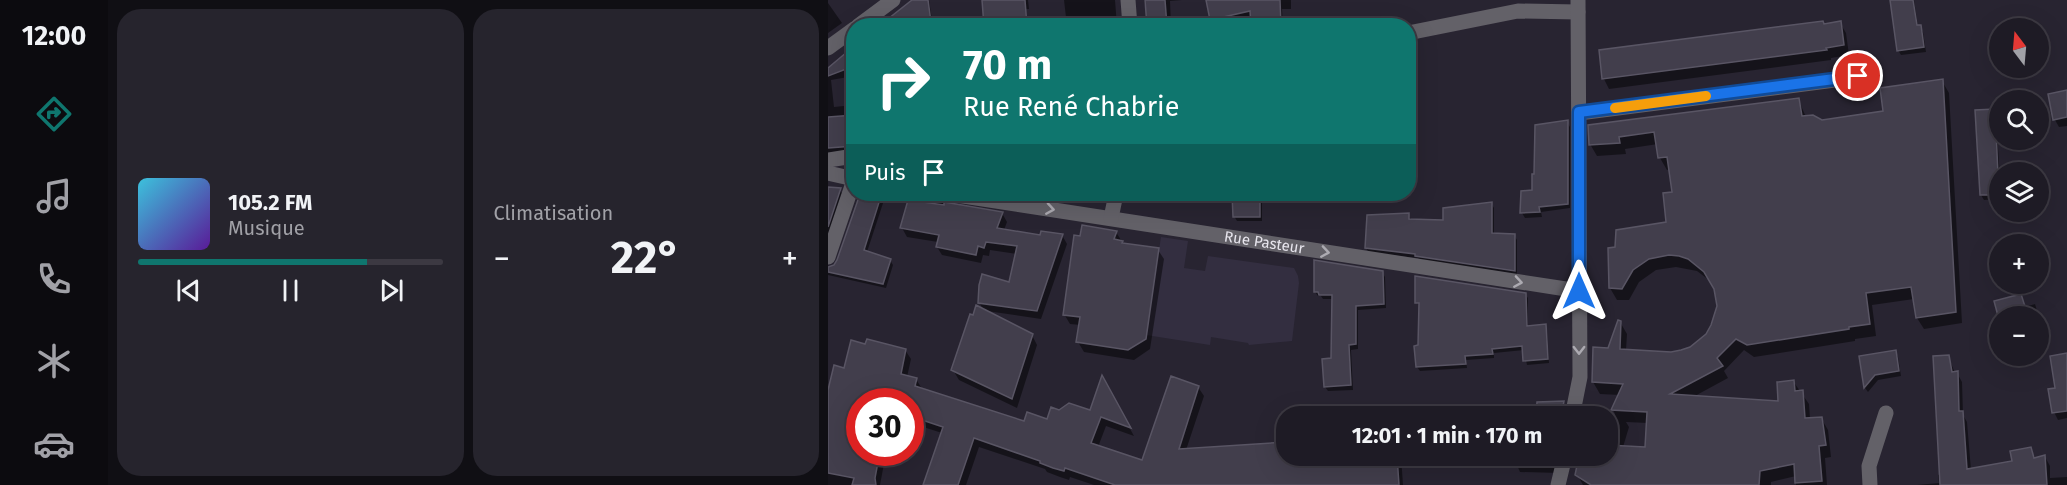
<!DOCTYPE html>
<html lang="fr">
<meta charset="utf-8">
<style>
body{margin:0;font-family:"Fira Sans",sans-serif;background:#26242d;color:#f1f3f6;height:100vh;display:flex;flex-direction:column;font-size:22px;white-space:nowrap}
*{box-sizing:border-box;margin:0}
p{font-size:20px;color:#a1a1a7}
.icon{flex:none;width:33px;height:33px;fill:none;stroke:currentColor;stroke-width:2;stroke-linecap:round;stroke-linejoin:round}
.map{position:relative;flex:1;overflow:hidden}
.sheet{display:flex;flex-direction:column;gap:9px;padding:9px;background:#100f14;width:720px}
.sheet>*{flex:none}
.hud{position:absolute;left:18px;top:18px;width:570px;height:183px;border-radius:24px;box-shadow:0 6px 24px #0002,0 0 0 2px #3c3942;background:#0f766e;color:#fff;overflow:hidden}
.needle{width:39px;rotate:344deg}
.tools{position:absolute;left:1161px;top:18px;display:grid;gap:12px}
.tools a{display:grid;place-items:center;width:60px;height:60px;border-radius:50%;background:#1e1b25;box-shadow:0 6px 24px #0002,0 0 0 2px #3c3942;font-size:30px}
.speed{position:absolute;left:18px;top:388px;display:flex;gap:12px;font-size:30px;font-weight:700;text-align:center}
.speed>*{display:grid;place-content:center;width:78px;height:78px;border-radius:50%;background:#1e1b25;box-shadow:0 6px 24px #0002,0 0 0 2px #3c3942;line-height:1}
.speed .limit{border:9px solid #d22;background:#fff;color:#111}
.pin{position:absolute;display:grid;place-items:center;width:51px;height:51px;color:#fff;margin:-26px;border:3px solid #fff;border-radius:50%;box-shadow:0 2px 6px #0007}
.me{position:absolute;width:66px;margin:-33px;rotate:0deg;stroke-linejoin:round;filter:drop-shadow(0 0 4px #0008)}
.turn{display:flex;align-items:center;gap:21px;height:126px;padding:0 18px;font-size:27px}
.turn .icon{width:78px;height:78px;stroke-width:2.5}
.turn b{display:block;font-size:42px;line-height:51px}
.then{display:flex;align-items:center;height:57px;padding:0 18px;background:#0003;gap:12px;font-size:22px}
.big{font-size:45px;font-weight:700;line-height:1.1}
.sheet .tile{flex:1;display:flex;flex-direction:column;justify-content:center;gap:9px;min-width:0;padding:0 21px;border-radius:24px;background:#26242d}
.song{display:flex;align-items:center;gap:18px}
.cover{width:72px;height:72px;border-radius:9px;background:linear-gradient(135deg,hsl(190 70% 55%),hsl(270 70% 35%))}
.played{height:6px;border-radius:3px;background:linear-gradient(90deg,#0f766e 75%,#3c3942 75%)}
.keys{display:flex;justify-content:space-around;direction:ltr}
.heat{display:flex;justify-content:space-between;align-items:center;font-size:33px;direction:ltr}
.sheet .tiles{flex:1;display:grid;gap:9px;grid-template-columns:repeat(2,1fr)}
.trip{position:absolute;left:448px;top:406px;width:342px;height:60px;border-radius:24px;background:#1e1b25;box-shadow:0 6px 24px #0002,0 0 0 2px #3c3942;font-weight:700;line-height:60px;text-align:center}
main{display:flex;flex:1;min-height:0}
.menu{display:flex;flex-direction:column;width:108px;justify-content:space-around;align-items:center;background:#0c0b0f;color:#a1a1a7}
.menu .icon{width:42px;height:42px}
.menu .current{color:#0f766e}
.menu b{font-size:27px;color:#f1f3f6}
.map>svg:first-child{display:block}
</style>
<main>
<nav class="menu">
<b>12:00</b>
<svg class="icon current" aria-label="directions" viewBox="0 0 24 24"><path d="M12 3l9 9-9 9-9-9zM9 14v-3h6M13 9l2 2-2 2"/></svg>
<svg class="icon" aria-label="music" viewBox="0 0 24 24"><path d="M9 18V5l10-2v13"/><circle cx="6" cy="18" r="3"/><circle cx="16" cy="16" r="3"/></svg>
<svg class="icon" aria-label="phone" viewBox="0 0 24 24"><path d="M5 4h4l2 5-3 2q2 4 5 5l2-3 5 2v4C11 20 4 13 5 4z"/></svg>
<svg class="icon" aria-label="climate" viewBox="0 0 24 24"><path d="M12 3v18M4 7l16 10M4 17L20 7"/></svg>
<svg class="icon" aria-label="car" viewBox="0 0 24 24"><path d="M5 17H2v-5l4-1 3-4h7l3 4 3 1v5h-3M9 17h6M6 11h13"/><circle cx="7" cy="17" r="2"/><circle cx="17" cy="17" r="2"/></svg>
</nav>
<section class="sheet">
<div class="tiles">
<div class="tile">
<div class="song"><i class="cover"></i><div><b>105.2 FM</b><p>Musique</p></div></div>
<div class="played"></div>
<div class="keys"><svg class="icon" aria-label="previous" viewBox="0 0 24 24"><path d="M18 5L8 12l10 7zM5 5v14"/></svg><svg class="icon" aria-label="pause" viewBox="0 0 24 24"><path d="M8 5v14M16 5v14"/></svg><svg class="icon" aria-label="next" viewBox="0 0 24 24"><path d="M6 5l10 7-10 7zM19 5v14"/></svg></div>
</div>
<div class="tile"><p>Climatisation</p>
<div class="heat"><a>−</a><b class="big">22°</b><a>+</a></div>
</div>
</div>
</section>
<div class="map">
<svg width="1239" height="485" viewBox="0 0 1239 485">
<rect width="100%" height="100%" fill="#282431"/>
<path fill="#332e40" d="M333 237 360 241 356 268 377 271 380 256 466 268 470 276 471 283 464 341 421 345 420 343 383 337 382 345 318 335Z"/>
<path fill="#0007" fill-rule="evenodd" d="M87 0H101L105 26H54Z
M155 0H200L201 9 160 11Z
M236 0H287L289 26H239Z
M316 0H354L342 1 343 26H313L320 24Z
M379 0H463V9H454L455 26H424V16L386 24Z
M1063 0H1086L1090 27H1092L1095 32 1098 52 1073 55 1070 50Z
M0 3 14 23 0 33Z
M1012 23 1018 33 1021 55 1003 58V60L781 89 776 79Z
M26 49V76L3 80 6 107 26 105V151L0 153V70Z
M1114 81 1121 93 1134 323 1096 329 1089 318 1086 299 1044 305 1048 336 1027 339V341L926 357 916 350 896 371 900 378 865 397 952 402 965 381 981 404 982 419 993 418 1000 430 1003 457 997 458 999 485H968V476L943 482V485H755L749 474 750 466 748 458 737 461 732 473 692 472 685 456H780V430L787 414 785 410 792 395 772 394 765 382 792 322 799 334 798 350 843 353 863 348 879 335 885 326 890 306 885 283 869 271 848 267 828 270 811 282 801 300H789L782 288 788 248 840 224 846 193 842 169 839 170 832 158 830 144 797 149 798 154 769 156 762 144V126L970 99 978 117 993 121 1057 113ZM798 422 820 423 819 449 795 447 801 427Z
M1239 92V126L1231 127 1227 120Z
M1166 110 1168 115 1172 179H1167L1168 199 1156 200 1153 195Z
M739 122 742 127V208L713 212 714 217 697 218 694 213 705 191 708 175Z
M0 188 12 190 15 195 0 239Z
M33 194H58L39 252 62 260 65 265 58 288 0 275V268L8 265Z
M83 194H124L117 203 174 213 179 222 176 230 214 236 234 235 239 244 213 319 159 311 204 335 209 345 189 408 131 380 125 370 146 317 156 311 151 302 182 284 189 254 162 250 161 256 155 255 153 263 114 255 109 247 110 242 79 237 74 228Z
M135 194H214V204Z
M387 194H434V221H409L406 216 405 200H390Z
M663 203 666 208V234L686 235 689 240V275L592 260 590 258 541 253 538 248 580 215 583 219 616 221Z
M288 232 296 245 330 250 336 259 322 349 306 360 256 352 250 342 253 325 242 324 236 314Z
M554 272 557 277 558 308 530 310V349L523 350 525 390 500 391 497 387 505 360V299H495L493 296H490L487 292Z
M697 294 700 298V327L717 326 719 330 721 363 699 365 696 350 666 353V358L638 360 639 368 592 371 589 367 588 347H591L593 307 589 303Z
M1193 296 1197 307 1207 304 1216 334 1210 335V316L1172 317 1168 302Z
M39 346 77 350 83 359 79 377 88 379 94 389 197 423 220 421 231 411 263 412 274 378 306 436 278 426 270 447 315 462 370 387 376 396 358 450 459 443V456H573L575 485H266L242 477 241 480 232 477 219 472 217 469 151 447 138 485H96L114 433 86 424 84 431H82V402H32V453H58L52 485H0V397L18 369Z
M1067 352 1070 357 1073 376 1050 380 1040 392 1037 388 1033 357Z
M1239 354V418L1230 420 1226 412 1229 389Z
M1120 356 1127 373H1129L1134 382 1135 415 1139 422 1143 470 1186 462 1202 449 1208 459 1217 457 1222 466V478L1239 477V485H1089L1111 483 1110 475 1113 474Z
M735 403 741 417H690V409Z"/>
<path fill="#423e4c" stroke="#595564" stroke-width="1.5" d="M84 0H100L103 22 76 26H51Z
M154 0H197L199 26H156Z
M317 0H337L339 26H319Z
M378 0H452L453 26H423L422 11 382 20Z
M1062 0H1085L1089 25H1093L1096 47 1069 51Z
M995 21 996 24 1013 21 1016 45 998 48 999 50 774 79 771 50Z
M26 46V66L0 76V68Z
M1115 79 1128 312 1088 318 1083 287 1038 293 1042 324 1021 327V329L919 345 908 339 889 358 895 366 842 394 950 401 949 382 966 380 967 391 975 390 977 418 994 417 998 445 991 446 994 481 967 483 966 464 932 471 931 485H763L747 475 751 456H780V445L817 447 819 412 783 410 795 384 764 382 765 347 780 348 790 320 793 321 792 349 843 352 853 350 862 347 878 334 883 325 889 306 886 289 876 272 860 259 851 256 841 255 821 259 805 270 794 289 781 288 780 248 787 247 788 230 838 222 835 193 844 192 839 157 830 158 826 132 791 137 792 143 761 145 760 125 971 98 974 116 985 115 994 120 1055 111 1052 88Z
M1239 90V117L1225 120 1220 94Z
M1167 109 1170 174 1165 175 1167 195H1152L1147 110Z
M26 115V146L0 148V117Z
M740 120V204L711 207 712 212 692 213 693 191 704 190V174H706L707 125Z
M0 187 13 188 0 227Z
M32 194 53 196 36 250 63 259 55 284 0 272V267L6 265 9 260Z
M404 194H432V217H405Z
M80 200 116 205V202L175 212 169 228 212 235 213 231 235 234 209 311 150 303 151 285 154 274 181 282 189 246 158 242 156 248 150 246 148 255 108 247 111 235 72 228Z
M664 202V233L687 234V271L587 256V254L537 248 539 215 581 213V219L615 220V208Z
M254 225 289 231 286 239 295 241 294 243 331 248 318 339 300 350 248 342 252 317 235 315 246 235 252 236Z
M486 260 555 271 556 304 528 306V344L521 345 523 385 496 387 494 359 503 358 504 295H491L490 292H486Z
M587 276 698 293 699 326 718 324 720 359 695 361 694 346 664 349 665 354 637 356 638 364 588 367 586 346 590 345 591 303H587Z
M1193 294 1200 316H1170L1166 301Z
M148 305 205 334 184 399 123 370 142 314 145 315Z
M39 339 78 349 73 374 89 378 87 386 196 421 199 412 219 419 223 407 231 410 241 403 262 410 274 375 303 428 273 417 263 443 314 460 343 376 371 386 351 449 459 442V456H569L571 485H287L237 468 236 471 225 468 212 463V461L146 438 130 485H95L115 427 82 416V402H32V458L50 462 47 478 48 485H24L26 478 0 473V390L6 365 16 368 23 340 37 344Z
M1068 350 1071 371 1047 375 1036 388 1031 356Z
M1239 353V411L1224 413 1220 389 1227 388 1222 356Z
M1121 355 1124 372 1130 371 1131 411H1135L1139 469 1184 461 1182 451 1203 447 1206 458 1217 455 1219 485H1112L1105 356Z
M736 401 733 417H708L709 402Z"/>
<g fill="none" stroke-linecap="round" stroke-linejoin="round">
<g stroke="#636168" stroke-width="15">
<path d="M300 0 302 26"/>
<path d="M30 26 65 0"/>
<path d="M580 33 690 11 750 12"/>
<path d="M0 48 26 29"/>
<path d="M751 113 1030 77"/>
<path d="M0 160 26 156"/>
<path d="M0 173 26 179"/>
<path id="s1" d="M122 194 751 291"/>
<path d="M283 218 288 194"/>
<path d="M0 257 26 180"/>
<path d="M744 417 752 377 750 0"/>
<path d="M730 485 737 456"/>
<path d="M1042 485 1041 466 1058 413"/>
</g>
</g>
<defs><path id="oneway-chevron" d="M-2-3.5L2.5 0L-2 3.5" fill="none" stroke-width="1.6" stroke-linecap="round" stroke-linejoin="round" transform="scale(1.5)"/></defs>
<g stroke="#acaab1">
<use href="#oneway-chevron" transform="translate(222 209) rotate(9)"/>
<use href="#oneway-chevron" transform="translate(497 252) rotate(9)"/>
<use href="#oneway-chevron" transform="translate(690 282) rotate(9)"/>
<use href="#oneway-chevron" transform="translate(751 350) rotate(90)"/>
</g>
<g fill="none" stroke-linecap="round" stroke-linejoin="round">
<defs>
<path id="route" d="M751 291V112L1030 76"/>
</defs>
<use href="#route" stroke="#114b97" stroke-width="15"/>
<use href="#route" stroke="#1a73e8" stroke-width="10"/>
<path stroke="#f59e0b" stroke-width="10" d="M787 108 878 96"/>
</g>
<g text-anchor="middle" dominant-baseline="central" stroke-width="6" stroke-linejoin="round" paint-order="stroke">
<g font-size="15" fill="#e7e5ed" stroke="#100f14">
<text stroke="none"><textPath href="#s1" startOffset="318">Rue Pasteur</textPath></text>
</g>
</g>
</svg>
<div class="tools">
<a><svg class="needle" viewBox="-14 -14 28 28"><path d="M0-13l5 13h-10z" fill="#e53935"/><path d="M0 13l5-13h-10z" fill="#a1a1a7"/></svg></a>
<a><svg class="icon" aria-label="search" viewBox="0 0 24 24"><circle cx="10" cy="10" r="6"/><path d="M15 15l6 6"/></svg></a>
<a><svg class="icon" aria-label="layers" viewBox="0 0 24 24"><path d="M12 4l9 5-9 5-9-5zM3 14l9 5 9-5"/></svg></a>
<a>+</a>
<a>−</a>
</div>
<div class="speed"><div class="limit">30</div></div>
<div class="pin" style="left:1030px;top:76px;background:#d93025"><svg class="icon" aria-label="arrive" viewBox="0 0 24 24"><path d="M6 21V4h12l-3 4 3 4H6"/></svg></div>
<svg class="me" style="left:751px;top:291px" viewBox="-20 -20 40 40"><path d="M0-17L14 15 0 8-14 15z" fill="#1a73e8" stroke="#fff" stroke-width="4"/></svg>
<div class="trip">12:01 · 1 min · 170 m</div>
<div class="hud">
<div class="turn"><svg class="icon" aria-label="right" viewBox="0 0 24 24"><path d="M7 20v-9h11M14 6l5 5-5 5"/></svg><div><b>70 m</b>Rue René Chabrie</div></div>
<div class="then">Puis<svg class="icon" aria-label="arrive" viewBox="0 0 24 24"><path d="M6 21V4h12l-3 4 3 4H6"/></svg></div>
</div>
</div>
</main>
